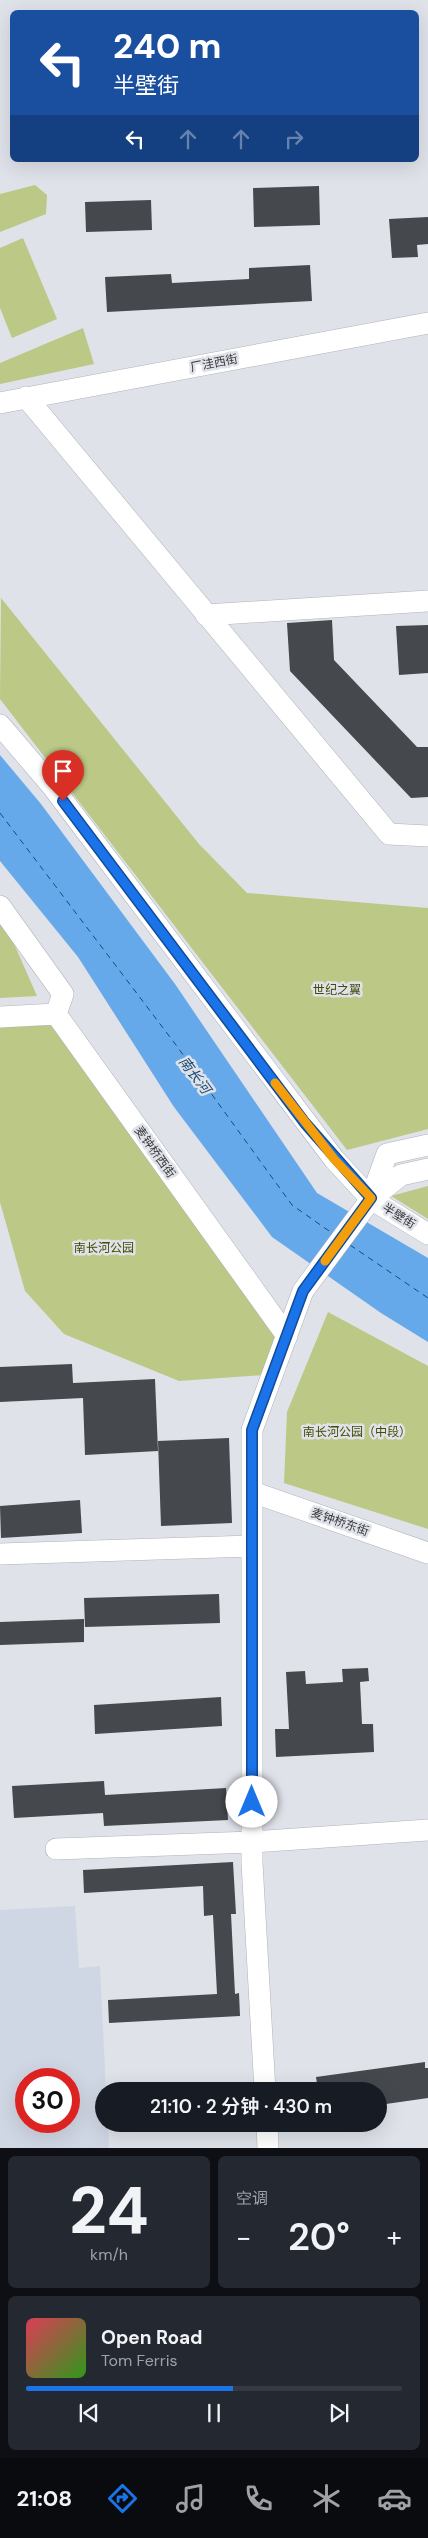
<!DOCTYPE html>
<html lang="zh">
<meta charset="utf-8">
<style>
body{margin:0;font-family:"DM Sans","Noto Sans SC",sans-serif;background:#242831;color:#f1f3f6;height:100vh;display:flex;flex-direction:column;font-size:19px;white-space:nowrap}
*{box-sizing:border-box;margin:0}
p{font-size:16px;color:#9ea1a6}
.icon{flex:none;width:28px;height:28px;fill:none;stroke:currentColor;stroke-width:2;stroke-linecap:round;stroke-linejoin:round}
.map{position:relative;height:2148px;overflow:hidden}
.panel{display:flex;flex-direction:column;gap:8px;padding:8px;background:#0d0f14;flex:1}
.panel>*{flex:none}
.hud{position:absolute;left:10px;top:10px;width:409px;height:152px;border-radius:8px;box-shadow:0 5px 20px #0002;background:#1a4fa0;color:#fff;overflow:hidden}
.speed{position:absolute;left:15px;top:2068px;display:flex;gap:10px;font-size:25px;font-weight:700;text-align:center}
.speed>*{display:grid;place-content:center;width:65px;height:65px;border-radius:50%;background:#171b24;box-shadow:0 5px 20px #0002;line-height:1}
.speed .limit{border:8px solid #d22;background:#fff;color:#111}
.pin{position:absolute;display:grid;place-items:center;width:42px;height:42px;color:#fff;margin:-51px -21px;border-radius:50% 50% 50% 0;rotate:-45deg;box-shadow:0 0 5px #0007}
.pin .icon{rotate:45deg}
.me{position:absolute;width:55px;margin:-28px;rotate:0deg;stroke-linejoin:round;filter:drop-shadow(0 0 4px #0008)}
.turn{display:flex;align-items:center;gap:18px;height:105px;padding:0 20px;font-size:22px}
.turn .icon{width:65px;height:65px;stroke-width:2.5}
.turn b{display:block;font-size:35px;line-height:42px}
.lanes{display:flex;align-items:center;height:48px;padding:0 20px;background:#0003;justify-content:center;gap:25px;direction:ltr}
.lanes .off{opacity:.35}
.big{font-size:38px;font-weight:600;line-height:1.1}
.panel .card{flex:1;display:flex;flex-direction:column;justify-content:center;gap:8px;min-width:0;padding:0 18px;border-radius:8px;background:#242831}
.panel .dial{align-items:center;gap:0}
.dial b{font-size:65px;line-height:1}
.song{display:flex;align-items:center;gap:15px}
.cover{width:60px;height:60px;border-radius:8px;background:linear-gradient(135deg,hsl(350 70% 55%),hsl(110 70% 35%))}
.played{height:5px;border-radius:2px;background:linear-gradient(90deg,#1a73e8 55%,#363941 55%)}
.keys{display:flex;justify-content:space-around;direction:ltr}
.heat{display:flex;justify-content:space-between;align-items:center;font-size:28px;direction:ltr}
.panel .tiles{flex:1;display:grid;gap:8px;grid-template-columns:1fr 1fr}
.card:last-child{grid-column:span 2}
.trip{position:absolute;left:95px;top:2082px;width:292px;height:50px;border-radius:25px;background:#171b24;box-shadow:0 5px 20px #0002;font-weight:600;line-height:50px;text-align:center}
.tab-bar{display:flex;height:80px;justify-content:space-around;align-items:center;background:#090b0e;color:#9ea1a6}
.tab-bar .icon{width:35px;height:35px}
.tab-bar .on{color:#1a73e8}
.tab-bar b{font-size:22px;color:#f1f3f6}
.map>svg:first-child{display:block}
</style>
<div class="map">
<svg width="428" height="2148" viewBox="0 0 428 2148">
<rect width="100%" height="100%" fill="#dfe2e9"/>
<path fill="#d0d7e4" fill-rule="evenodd" d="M75 1906 79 1968 100 1966 106 2091H104V2124H108L109 2148H0V1910ZM26 2079H69V2121H26Z"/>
<path fill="#bbc886" d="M35 185 47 195 46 214 0 232V194Z
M23 238 57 319 12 338 0 308V248Z
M83 328 94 364 0 384V363Z
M1 598 199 844 247 893 428 908V1129L347 1150 0 699Z
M0 912 37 996 0 998Z
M54 1025 277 1340 263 1375 179 1381 64 1334 25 1291 0 1202V1027Z
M428 1186V1219L391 1196Z
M328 1312 428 1366V1529L284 1483 287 1412Z"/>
<path fill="#66a9ea" d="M0 755 41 804 175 984 317 1193 428 1258V1342L381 1313 272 1237 174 1107 78 957 0 861Z"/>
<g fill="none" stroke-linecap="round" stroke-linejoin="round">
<path stroke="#1a4974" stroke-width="1" stroke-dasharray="6 5" stroke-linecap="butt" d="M0 813 176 1045 292 1205 332 1233
M350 1245 428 1298"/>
</g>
<path fill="#45484d" d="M319 186 320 225 254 227 253 188Z
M151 200 152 230 86 232 85 202Z
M428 217V244L417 245 418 257 392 258 389 219Z
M310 265 312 301 107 312 105 277 171 274 172 283 249 279V268Z
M332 620 334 660 417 747H428V797L411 798 290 671 287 623Z
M428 625V673L399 675 396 626Z
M72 1364 73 1383 155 1379 158 1451 85 1455 83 1398 0 1402V1367Z
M229 1438 232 1523 161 1526 158 1441Z
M80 1500 82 1533 1 1538 0 1506Z
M219 1594 220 1623 85 1627 84 1598Z
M84 1619V1642L0 1645V1622Z
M368 1668 369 1681 360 1682 362 1724H373L374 1752 276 1757 275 1729H289L286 1672 305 1671 306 1684 343 1682 342 1669Z
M221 1697 222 1726 95 1734 94 1705Z
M104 1781 105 1795 226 1788 228 1820 104 1826 103 1813 14 1818 12 1786Z
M233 1862 236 1914H231L235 1994 239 1993 240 2016 109 2023 108 2000 217 1994 213 1915 204 1916 203 1886 84 1893 83 1870Z
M425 2062V2068H428V2098L379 2105V2091H318L316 2077Z"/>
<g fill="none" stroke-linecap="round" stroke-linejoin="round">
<defs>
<path id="minor" d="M26 397 389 834 428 836
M0 403 428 323
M206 615 428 601
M0 725 52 786 334 1159 371 1199 428 1234
M0 906 63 994 56 1014
M0 1017 56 1014 287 1336
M371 1198 387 1154 428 1145
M252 1492 428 1553
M0 1554 252 1546
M56 1849 252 1842 428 1830
M265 2091 252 1863V1430L303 1291 371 1199 401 1175 428 1169
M267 2124 268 2148"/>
</defs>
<use href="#minor" stroke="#b0b3b9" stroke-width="22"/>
<use href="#minor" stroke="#fff" stroke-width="21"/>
</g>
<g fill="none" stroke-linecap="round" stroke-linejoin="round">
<defs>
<path id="route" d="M63 801 305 1123 371 1198 303 1291 252 1430V1802"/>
</defs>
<use href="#route" stroke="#114b97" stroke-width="12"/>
<use href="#route" stroke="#1a73e8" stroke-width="9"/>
<path stroke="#f59e0b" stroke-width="9" d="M275 1083 334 1159 371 1198 325 1261"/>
</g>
<g text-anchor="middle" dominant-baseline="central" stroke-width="5" stroke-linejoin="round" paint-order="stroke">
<g font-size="12" fill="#37383b" stroke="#dfe2e9">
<text transform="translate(214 363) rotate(-11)">厂洼西街</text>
<text transform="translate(155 1152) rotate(54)">麦钟桥西街</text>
<text transform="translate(399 1216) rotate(32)">半壁街</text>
<text transform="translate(340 1522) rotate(19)">麦钟桥东街</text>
</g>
<g font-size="12" fill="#434c04" stroke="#dfe2e9">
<text x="337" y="990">世纪之翼</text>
<text x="104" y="1248">南长河公园</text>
<text x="357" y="1432">南长河公园（中段）</text>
</g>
<g font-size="14" font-style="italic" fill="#1a4974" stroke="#dfe2e9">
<text transform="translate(195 1075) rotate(53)">南长河</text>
</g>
</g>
</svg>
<div class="speed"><div class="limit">30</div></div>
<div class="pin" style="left:63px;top:801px;background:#d93025"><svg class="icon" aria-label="arrive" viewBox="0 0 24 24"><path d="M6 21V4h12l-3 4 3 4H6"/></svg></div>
<svg class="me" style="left:252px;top:1802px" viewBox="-20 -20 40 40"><circle r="19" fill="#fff"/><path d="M0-13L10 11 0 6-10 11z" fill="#1a73e8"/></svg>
<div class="trip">21:10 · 2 分钟 · 430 m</div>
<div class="hud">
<div class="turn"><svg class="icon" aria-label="left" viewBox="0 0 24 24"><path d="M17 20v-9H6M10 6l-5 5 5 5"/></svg><div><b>240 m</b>半壁街</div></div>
<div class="lanes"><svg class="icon" aria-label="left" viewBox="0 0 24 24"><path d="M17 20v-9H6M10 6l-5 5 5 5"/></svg><svg class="icon off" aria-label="ahead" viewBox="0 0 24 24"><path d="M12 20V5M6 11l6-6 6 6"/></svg><svg class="icon off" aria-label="ahead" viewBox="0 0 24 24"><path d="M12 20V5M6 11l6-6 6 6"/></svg><svg class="icon off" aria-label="right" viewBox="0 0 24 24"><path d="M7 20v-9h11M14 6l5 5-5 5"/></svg></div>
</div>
</div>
<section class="panel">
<div class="tiles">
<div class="card dial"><b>24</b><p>km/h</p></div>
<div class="card"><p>空调</p>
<div class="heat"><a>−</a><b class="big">20°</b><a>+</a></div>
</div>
<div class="card">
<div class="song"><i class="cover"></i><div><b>Open Road</b><p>Tom Ferris</p></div></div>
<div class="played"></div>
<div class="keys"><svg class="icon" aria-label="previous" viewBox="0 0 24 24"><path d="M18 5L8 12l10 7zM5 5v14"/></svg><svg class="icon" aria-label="pause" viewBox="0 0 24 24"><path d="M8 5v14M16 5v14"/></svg><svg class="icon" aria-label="next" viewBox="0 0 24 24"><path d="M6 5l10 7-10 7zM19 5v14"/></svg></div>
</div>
</div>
</section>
<nav class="tab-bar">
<b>21:08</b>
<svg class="icon on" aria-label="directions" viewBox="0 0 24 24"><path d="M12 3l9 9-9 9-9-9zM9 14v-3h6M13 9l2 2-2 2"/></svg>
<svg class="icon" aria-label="music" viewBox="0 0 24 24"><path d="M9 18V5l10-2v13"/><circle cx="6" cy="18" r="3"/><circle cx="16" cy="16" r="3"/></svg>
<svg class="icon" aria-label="phone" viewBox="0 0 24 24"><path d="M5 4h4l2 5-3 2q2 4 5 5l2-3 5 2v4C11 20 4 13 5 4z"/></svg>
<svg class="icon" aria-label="climate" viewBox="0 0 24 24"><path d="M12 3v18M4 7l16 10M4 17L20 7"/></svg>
<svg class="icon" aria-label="car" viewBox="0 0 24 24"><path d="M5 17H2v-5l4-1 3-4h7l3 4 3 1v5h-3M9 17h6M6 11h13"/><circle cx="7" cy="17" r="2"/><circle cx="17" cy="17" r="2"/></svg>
</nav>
